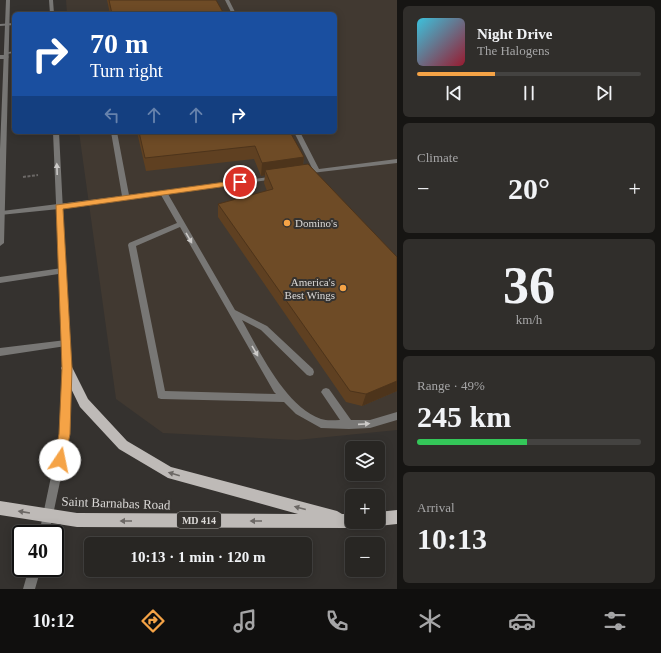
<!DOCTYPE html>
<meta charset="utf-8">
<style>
body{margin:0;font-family:Georgia,serif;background:#302e2b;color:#f1f3f6;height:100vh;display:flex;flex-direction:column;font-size:15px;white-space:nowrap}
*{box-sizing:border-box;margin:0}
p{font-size:13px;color:#a5a5a6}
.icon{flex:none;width:22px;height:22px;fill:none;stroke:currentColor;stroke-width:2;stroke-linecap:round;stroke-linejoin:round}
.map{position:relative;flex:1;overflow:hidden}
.sheet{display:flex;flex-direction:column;gap:6px;padding:6px;background:#161513;width:264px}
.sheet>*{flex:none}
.top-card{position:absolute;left:12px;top:12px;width:325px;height:122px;border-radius:6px;box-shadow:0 2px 10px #0003,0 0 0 1px #444341;background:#1a4fa0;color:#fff;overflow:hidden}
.fabs{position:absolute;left:345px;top:441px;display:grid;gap:8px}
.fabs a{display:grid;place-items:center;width:40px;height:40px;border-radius:6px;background:#282623;box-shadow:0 2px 10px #0003,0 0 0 1px #444341;font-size:20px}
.speed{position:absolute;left:12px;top:525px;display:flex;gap:8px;font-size:20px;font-weight:700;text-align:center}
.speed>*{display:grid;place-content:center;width:52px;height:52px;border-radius:50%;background:#282623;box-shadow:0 2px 10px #0003,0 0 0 1px #444341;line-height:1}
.speed .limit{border:2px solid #111;border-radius:6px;background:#fff;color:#111}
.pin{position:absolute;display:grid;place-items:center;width:34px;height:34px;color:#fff;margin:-17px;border:2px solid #fff;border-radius:50%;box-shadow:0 1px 4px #0007}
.me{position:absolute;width:44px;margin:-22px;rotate:11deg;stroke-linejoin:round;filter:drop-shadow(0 0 3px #0008)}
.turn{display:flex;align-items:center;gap:14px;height:84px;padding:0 12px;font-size:18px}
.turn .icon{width:52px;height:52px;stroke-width:2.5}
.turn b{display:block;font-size:28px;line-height:34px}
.lanes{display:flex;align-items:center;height:38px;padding:0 12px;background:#0003;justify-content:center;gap:20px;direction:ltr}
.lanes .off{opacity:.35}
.big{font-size:30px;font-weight:700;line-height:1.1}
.sheet .widget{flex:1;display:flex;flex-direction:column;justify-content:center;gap:6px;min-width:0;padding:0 14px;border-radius:6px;background:#302e2b}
.sheet .dial{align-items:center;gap:0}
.dial b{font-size:52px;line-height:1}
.song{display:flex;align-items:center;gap:12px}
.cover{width:48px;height:48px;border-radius:6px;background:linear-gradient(135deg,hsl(190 70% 55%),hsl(350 70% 35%))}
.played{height:4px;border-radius:2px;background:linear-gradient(90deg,#f5a346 35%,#444341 35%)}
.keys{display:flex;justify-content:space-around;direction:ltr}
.heat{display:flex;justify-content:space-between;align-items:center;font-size:22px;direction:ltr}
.charge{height:6px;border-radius:3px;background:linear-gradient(90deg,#34c759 49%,#444341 0)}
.trip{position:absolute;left:84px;top:537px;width:228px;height:40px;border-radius:6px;background:#282623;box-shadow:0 2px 10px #0003,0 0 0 1px #444341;font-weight:700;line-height:40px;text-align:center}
.dock{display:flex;height:64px;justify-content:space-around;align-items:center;background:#100f0e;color:#a5a5a6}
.dock .icon{width:28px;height:28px}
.dock .active{color:#f5a346}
.dock b{font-size:18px;color:#f1f3f6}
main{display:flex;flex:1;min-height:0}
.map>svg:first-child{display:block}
</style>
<main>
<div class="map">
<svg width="397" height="589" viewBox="0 0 397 589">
<rect width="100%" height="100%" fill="#35322f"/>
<path fill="#413931" d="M66 0H397V430L297 440 163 433 116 399 79 132H335V14H67Z"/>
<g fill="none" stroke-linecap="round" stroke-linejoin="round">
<path stroke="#6b6866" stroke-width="2" stroke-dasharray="3 1.5" stroke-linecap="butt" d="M23 177 38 175"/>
<path fill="#787775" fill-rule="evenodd" d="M225 0H229L236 14H232Z
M14 51V53L6 54 4 53Z
M0 55H6L9 57 6 59H0Z
M111 132H117L129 195 277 176 278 177 275 179 168 194 235 310 267 326 313 369 314 372 313 375 310 376 307 375 261 330 242 320C260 352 285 406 321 419 327 421 334 420 340 420L321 392 323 389 326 388 329 389 351 420H370L397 412V420L370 428 349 429 321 428 296 414 284 402 161 399 158 398 128 245 129 243 177 223 161 195 59 209 0 215V211H2L122 196ZM180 227 274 392 276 394 165 391 136 246Z
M294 132H300L319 169 397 159V163L303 174V172L313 170Z
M62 268 66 271 65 273 0 283V277Z
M66 340 69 341 70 343 69 345 66 346 0 356V348Z"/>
<path fill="#787775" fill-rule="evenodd" d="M14 23V25L0 26V24Z"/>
<path fill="#787775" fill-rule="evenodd" d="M6 0H10L4 243 0 246V149Z
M49 0H53L54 14H50Z
M53 132H59L71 368 70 434 49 534H39L60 434 63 368Z
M29 568H41L35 589H23Z"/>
<path fill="#bebab7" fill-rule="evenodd" d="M67 363 71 365 88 399 127 441 171 467 337 511 342 514H352V522H358L357 526 352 528 77 527 0 515V501L77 513 298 514 168 478 119 449 80 407 61 368 63 365Z
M397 510V524L378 526 373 524 372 522H378V512Z"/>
</g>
<path fill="#5f4021" d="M107 0H216L224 14H110Z
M137 132H290L304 157 303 165 397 257V391L362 406 346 402 218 217V204L267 191 264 183 265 175 261 176 254 159 146 171Z"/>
<path fill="#4d341b" d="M304 157 302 170H265V175L261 176 262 163Z
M397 381V391L362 406 366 394Z"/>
<path fill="#6e4b26" stroke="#4d341b" d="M109 0H216L224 14H112Z
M139 132H290L304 157 262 163 255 146 145 158Z
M308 164 397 257V381L366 394 350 391 218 204 273 189 265 170Z"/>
<defs><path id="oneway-solid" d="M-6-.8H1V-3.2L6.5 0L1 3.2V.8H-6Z"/></defs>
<g fill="#cccac8">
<use href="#oneway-solid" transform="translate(57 169) rotate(-92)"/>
<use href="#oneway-solid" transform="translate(189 238) rotate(60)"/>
<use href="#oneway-solid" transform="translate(255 351) rotate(60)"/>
<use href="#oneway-solid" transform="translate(364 424) rotate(-4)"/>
</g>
<g fill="#6c6865">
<use href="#oneway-solid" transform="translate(174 474) rotate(-164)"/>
<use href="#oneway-solid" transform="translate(300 508) rotate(-165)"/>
<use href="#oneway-solid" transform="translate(24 512) rotate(-171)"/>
<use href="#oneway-solid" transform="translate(126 521) rotate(-180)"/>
<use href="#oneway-solid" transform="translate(256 521) rotate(-180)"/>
</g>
<path fill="#f5a346" stroke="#9f6a2e" d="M240 180 243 182 242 184 63 209 72 368 70 434 64 464 60 465 56 464 54 460 59 434 62 368 56 205Z"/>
<g fill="#f5a346" stroke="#35322f" stroke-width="1.5">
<circle cx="287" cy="223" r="4"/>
<circle cx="343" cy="288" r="4"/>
</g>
<g text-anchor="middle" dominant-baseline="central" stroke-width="4" stroke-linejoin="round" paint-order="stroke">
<rect fill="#35322f" stroke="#a9a7a5" stroke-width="1" x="177" y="512" width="44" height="16" rx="3"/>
<g font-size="10" font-weight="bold" fill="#dbd9d7">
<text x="199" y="520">MD 414</text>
</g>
<g font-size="11" fill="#dbd9d7" stroke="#35322f" text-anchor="start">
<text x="295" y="223">Domino's</text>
<text x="335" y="282" text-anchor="end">America's<tspan x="335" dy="13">Best Wings</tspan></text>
</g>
<g font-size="13" fill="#dbd9d7" stroke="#35322f">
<text transform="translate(116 503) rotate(2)">Saint Barnabas Road</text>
</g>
</g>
</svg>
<div class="fabs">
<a><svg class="icon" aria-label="layers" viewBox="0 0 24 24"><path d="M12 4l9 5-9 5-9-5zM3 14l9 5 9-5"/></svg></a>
<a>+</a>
<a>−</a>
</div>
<div class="speed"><div class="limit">40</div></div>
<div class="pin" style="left:240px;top:182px;background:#d93025"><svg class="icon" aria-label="arrive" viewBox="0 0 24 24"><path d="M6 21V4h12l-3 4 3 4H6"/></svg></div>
<svg class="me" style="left:60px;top:460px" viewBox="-20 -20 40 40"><circle r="19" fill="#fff"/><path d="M0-13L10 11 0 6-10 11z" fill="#f5a346"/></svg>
<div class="trip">10:13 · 1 min · 120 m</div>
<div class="top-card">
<div class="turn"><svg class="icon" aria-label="right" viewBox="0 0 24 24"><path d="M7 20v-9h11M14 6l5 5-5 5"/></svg><div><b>70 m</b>Turn right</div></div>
<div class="lanes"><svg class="icon off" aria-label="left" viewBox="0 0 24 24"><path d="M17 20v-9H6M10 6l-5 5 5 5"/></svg><svg class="icon off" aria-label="ahead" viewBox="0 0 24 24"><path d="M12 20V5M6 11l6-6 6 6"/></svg><svg class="icon off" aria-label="ahead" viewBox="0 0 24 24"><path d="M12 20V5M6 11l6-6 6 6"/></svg><svg class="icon" aria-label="right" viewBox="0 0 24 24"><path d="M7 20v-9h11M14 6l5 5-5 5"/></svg></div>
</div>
</div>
<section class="sheet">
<div class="widget">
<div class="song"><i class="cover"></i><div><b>Night Drive</b><p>The Halogens</p></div></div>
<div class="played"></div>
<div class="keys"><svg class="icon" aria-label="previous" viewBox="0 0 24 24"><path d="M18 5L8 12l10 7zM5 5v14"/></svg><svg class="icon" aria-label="pause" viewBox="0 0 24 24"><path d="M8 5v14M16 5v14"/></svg><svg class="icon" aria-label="next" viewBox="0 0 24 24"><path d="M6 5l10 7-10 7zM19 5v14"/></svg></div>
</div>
<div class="widget"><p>Climate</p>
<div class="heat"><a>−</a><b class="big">20°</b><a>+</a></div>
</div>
<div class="widget dial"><b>36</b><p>km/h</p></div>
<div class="widget"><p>Range · 49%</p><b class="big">245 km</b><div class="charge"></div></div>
<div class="widget"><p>Arrival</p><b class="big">10:13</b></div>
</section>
</main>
<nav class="dock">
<b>10:12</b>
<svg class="icon active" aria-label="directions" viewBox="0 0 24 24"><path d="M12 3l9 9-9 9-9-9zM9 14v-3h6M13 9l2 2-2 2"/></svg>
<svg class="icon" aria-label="music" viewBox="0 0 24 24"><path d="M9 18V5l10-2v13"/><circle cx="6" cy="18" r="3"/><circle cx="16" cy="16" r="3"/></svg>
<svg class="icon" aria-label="phone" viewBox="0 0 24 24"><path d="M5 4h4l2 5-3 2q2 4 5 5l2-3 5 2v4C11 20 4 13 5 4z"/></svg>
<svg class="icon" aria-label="climate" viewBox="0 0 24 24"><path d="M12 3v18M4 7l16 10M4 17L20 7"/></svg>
<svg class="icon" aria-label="car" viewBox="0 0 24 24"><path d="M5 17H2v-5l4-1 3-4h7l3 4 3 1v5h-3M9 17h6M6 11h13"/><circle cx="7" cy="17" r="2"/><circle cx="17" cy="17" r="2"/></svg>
<svg class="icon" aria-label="filters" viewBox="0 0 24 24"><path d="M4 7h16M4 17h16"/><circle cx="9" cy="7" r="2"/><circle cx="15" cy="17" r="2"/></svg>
</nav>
